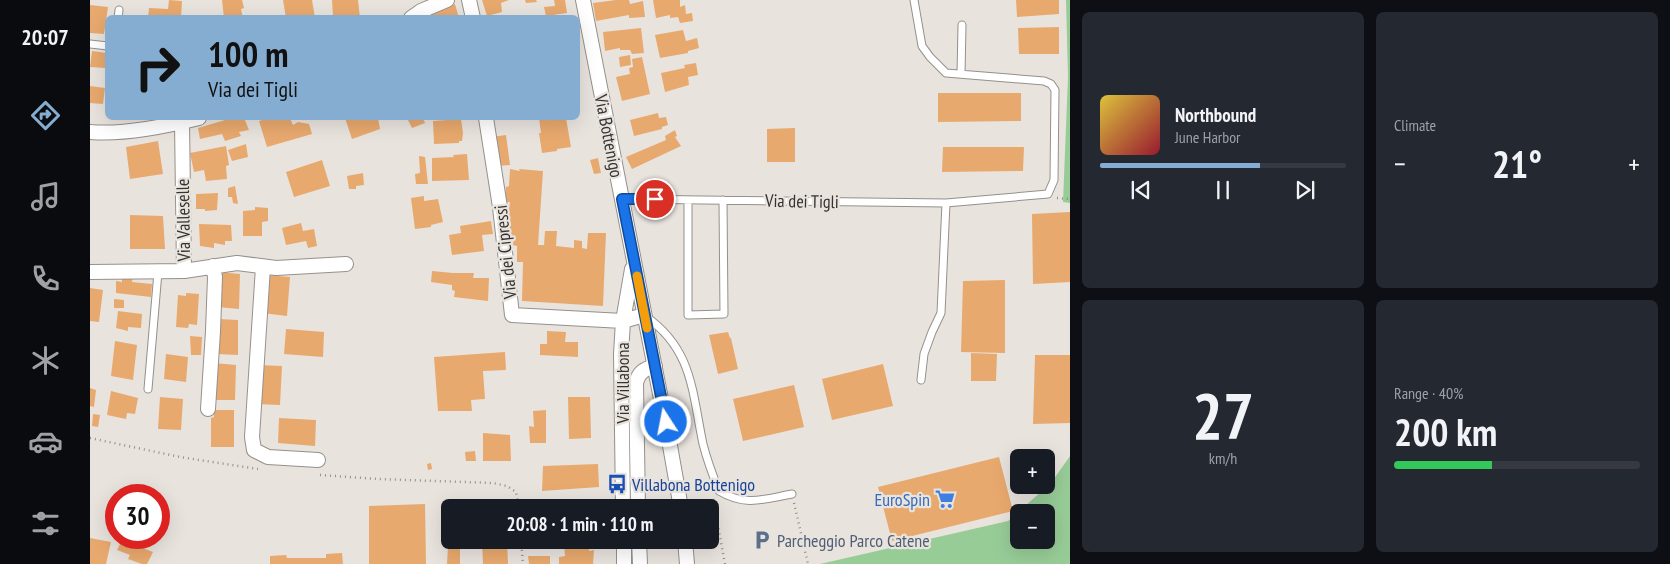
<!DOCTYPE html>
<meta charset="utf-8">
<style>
body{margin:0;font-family:"PT Sans Narrow",sans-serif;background:#242831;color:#f1f3f6;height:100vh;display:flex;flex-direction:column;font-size:19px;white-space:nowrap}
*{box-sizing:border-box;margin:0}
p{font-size:16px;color:#9ea1a6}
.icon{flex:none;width:28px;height:28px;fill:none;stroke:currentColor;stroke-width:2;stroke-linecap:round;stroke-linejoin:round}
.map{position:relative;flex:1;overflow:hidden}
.details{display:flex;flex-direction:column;gap:12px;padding:12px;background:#0d0f14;width:600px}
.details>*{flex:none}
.hud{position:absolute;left:15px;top:15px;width:475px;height:105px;border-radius:8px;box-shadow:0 5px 20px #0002;background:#85add2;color:#111;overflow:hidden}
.tools{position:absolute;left:920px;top:449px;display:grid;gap:10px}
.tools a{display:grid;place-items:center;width:45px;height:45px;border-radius:8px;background:#171b24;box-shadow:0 5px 20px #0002;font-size:25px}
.speed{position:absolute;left:15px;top:484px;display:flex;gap:10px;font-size:25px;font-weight:700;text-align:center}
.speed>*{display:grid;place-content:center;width:65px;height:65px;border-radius:50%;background:#171b24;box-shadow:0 5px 20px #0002;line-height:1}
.speed .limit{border:8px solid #d22;background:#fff;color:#111}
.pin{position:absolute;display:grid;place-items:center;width:42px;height:42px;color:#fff;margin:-21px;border:2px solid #fff;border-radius:50%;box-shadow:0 1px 5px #0007}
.me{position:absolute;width:55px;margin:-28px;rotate:349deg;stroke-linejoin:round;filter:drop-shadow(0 0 4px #0008)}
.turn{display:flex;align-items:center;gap:18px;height:105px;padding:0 20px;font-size:22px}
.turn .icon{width:65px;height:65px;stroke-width:2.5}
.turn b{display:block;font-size:35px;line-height:42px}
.big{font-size:38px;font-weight:600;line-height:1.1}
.details .card{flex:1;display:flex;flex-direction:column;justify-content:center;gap:8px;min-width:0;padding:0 18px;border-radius:8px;background:#242831}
.details .dial{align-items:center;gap:0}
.dial b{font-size:65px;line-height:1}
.song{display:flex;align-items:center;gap:15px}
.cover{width:60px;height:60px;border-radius:8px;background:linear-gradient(135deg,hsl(50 70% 55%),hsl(350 70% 35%))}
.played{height:5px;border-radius:2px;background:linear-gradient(90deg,#85add2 65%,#363941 65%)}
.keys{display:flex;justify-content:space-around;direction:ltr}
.heat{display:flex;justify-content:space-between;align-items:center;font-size:28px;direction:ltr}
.charge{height:8px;border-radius:4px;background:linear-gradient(90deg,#34c759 40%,#363941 0)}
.details .tiles{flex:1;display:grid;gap:12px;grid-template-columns:repeat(2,1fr)}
.trip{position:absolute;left:351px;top:499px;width:278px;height:50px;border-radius:8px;background:#171b24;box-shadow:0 5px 20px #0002;font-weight:600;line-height:50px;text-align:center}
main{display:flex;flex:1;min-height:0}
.tab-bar{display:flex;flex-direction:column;width:90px;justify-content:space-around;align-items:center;background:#090b0e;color:#9ea1a6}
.tab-bar .icon{width:35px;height:35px}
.tab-bar .active{color:#85add2}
.tab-bar b{font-size:22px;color:#f1f3f6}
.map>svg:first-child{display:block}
</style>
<main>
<nav class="tab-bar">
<b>20:07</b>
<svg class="icon active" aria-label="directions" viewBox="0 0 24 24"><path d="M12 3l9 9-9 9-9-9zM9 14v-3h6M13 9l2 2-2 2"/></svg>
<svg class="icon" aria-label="music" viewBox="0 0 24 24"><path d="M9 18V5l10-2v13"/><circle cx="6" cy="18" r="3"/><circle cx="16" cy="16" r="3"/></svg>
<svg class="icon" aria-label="phone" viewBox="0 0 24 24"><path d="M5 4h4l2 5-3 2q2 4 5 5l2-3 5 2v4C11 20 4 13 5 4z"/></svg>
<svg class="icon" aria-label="climate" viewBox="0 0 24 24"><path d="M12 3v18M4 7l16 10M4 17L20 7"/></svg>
<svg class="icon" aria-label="car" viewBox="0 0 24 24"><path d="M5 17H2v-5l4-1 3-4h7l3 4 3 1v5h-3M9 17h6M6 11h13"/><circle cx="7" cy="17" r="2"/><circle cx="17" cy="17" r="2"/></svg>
<svg class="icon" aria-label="filters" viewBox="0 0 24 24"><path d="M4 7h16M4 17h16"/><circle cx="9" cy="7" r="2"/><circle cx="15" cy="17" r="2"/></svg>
</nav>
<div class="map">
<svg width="980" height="564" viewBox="0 0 980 564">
<rect width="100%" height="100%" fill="#e9e3de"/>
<path fill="#97cc97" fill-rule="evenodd" d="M976 0H980V203L973 202 978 77Z
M980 456V564H730L918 521 961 483ZM956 512V540H929V512Z"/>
<path fill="#e8a96e" d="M79 0 92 1 91 18H58L59 8 78 9Z
M132 0H152L154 8 151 9 153 18H134Z
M193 0H222L225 18H196Z
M242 0H268L270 18H256V15L243 16Z
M392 0H419L411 3 412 12 397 16Z
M435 0H446L447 2 436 3Z
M464 0H475L477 13 456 16 454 7 465 6Z
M526 0H539L540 4 553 1 555 17 539 18V15L506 21 503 3Z
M563 0H590V7L595 5 596 14 602 13 603 21 590 23 588 17 580 18V15L566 18Z
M926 0H969V14L927 17Z
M365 4 369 18H342L340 12Z
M0 5 18 7 14 34 0 33Z
M969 27V54H929L928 28Z
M551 28 554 53 542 54 540 50H530V48L515 51 513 32Z
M593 30 596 41 607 38 609 48 598 51V53L570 58 565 35Z
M2 51 17 53 15 68 0 67Z
M540 55 541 65 530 67 529 57Z
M552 57 560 94 532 101 526 77 540 74 539 68 543 67 542 59Z
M606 63 608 75 598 77 599 85 575 92 571 73 595 68 594 65Z
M0 86 15 88 13 104 0 103Z
M848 93H931V121L848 122Z
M568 113 569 118 576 117 578 125 572 127V129L544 136 540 120Z
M142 118H154L159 130 149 132 151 136 135 141 132 134 110 139 108 128Z
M179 118H200L203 125 208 122 219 124 222 134 177 147 169 121Z
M255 118H288L290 129 262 139Z
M317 118H333L335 123 322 128Z
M449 118H476L481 147 467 149V151L452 153 449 133H451Z
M371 119 373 133 372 141H369V143L344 144 343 121Z
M705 128V162H677V129Z
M585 130 587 136 585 137 591 146 542 169 536 157 576 140 575 136Z
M416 135 420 165 406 166 402 137Z
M68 141 73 174 40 179 36 147Z
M156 144 158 157 142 161 138 150Z
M136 146 139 165 136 166 137 179 116 181 114 170 104 172 100 153Z
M853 147H934L933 171 852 172Z
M377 154 379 180 342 181V158L364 157 363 155Z
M329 156 335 157 338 184H326L325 174 330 173Z
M508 158 511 173 504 174 500 160Z
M232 160 240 186 204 197 196 172Z
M420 169 430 171 429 169 453 171 448 245H454L455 231H467L466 246 484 248V240L492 241V248L497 249 498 233H516L513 306 432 301 433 262H427V246L423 245 424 236 419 235 420 218 418 217 420 202H415L416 187 419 186Z
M273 173 274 185 266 186V189H259L257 176Z
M145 186 148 204 143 203 142 197H138V188Z
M128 193 127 210 115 211V209H106V194Z
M334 196V201L348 199 353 222 341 225V227L325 229 321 198Z
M165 207 178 208V221L172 222V236H153V211L165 210Z
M980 212V282L943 284 942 214Z
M40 215 73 216 75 249H40Z
M401 221 403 234 392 235 394 251 362 255 359 235 371 233 370 226Z
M211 223 213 231 224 229 227 246 218 248 216 241 196 245 192 228Z
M109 224 141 225 142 241H135V245L124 243V248L110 246Z
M342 271 363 273H384L383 278H399L398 301 364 297 365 291 362 290V285L341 282Z
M129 272 150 274 149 309 127 307Z
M32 275 43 277 42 282 62 284 61 297 26 293V281L32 282Z
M175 275 200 277 197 316 172 313Z
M915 280V353L871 352 873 281Z
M0 288 13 290 9 322 0 321Z
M96 293 109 294 107 325 99 324 98 328 86 327 88 295 96 296Z
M24 299 34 300V308H24Z
M28 311 52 314 51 328 38 327V331L26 328Z
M128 319 148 320V355L126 354Z
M196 329 234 332 233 357 194 354Z
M457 331 476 332 475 342H488V357L450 355V344H457Z
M638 332 640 338H641L648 369 628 374 619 335Z
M100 336 112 337 111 355H101Z
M25 341 47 345 43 380 21 376Z
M415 352 416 370 393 371 395 399 381 400 382 411H348L344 357Z
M881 353 907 354 906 381H881Z
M76 354 98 357 96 382 74 379Z
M945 355H980V423L943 424Z
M124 363 146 365 145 400H121Z
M793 364 803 406 742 420 732 379Z
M168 365 192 366 190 405 166 404Z
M704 385 714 427 653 441 643 399Z
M0 388 6 390 4 407 0 406Z
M21 391 48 398 45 414 37 413 36 419 17 415Z
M70 397 93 399 91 430 68 429Z
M478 397H500L501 438 479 439Z
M124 410H144V447H121V418L124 417Z
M456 410V443H440L439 426 444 427 443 411Z
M3 414 10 415 8 427 2 426Z
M189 418 226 420 225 446 188 443Z
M393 433 420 435 421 461H393Z
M385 451 386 461H376L375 452Z
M909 457 923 511 802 541 788 487Z
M341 463 342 469 338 470 337 464Z
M508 464 509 487 452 491 453 466Z
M335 504 336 564H279V506Z
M468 504 511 506V508H468Z
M0 538 21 542 16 564H0Z
M33 538H48L45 545 63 552 57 564H52L38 559 40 555 27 550Z
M392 540H417L418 564H393Z
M474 543H500L499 551 504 550 503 564H469V557L475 556Z
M358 546H370V564H357Z
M252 553 253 564H180V556L196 555 197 558H236V554Z
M438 556H460V564H439Z"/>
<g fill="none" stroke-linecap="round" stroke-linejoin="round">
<defs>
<path id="lane" d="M28 18 29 10
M0 44 18 46
M871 74 872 25
M532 199 856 203 958 194 964 180 965 90 961 84 954 81 856 73 840 57 832 46 824 0
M598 200V315L634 314 633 200
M555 316C603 349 602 392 613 444 617 460 623 476 629 491 656 507 674 499 702 494
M831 380 834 354 842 332 851 313 856 203
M58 389 68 272"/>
<path id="street" d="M379 0 383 18
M493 0 579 440 591 508
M321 18 331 11 357 0
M396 118 410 207 422 315 533 321 554 315
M92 122 94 271
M0 132C33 135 77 126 109 118
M173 267 162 437 164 450 178 457 228 460
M0 272 94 271 147 263 186 268 256 264
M118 409 123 331 125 277 123 266
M533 508 531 354 533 321 542 269
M548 508 546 383C549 372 554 369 565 366
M534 540V564
M549 540 550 564
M595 540 597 564"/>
</defs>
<use href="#lane" stroke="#95908b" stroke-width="9"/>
<use href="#street" stroke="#95908b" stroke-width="16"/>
<path stroke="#928e8b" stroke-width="2.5" stroke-dasharray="1 4" stroke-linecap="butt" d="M967 198 980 199
M0 438 90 457 168 469
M230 475 288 479 403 483 417 486 426 492 429 508
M623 499 635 564
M704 503 718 564
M431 540 433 564"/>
<use href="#lane" stroke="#fff" stroke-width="7"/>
<use href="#street" stroke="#fff" stroke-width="14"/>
</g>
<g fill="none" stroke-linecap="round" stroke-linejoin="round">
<defs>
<path id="route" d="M565 199H532L576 422"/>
</defs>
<use href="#route" stroke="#114b97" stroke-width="12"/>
<use href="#route" stroke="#1a73e8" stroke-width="9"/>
<path stroke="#f59e0b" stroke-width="9" d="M547 276 557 328"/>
</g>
<defs>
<symbol id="bus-bare" viewBox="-9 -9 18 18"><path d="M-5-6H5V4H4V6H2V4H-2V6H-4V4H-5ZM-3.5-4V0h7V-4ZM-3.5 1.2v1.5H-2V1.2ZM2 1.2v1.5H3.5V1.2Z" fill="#1a4fb4" stroke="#e9e3de" stroke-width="2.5" paint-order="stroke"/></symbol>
<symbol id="supermarket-bare" viewBox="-9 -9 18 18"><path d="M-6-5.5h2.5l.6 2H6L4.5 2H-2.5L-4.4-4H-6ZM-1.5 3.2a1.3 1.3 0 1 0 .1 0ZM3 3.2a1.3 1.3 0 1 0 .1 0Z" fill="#3f7fe0" stroke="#e9e3de" stroke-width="2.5" paint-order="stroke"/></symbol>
<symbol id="parking-bare" viewBox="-9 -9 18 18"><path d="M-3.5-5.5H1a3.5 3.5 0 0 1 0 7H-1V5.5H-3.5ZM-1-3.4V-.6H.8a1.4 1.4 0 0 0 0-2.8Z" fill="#5c6f8a" stroke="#e9e3de" stroke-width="2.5" paint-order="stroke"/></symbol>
</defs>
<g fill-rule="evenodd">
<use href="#bus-bare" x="513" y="470" width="28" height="28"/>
<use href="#supermarket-bare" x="841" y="485" width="28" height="28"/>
<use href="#parking-bare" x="658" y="526" width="28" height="28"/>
</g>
<g text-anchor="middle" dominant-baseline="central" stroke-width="4.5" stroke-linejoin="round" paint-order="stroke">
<g font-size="18" fill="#353331" stroke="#e9e3de">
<text transform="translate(519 136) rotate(79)">Via Bottenigo</text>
<text transform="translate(712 201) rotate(1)">Via dei Tigli</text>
<text transform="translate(93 220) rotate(-91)">Via Valleselle</text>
<text transform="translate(415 252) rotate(-96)">Via dei Cipressi</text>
<text transform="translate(532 383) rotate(-90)">Via Villabona</text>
</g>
<g font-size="18" fill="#164399" stroke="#e9e3de" text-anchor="start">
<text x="542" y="484">Villabona Bottenigo</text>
</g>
<g font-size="18" fill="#366cbe" stroke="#e9e3de" text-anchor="end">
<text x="840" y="499">EuroSpin</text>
</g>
<g font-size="18" fill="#4e5e75" stroke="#e9e3de" text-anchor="start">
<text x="687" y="540">Parcheggio Parco Catene</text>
</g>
</g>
</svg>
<div class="tools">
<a>+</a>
<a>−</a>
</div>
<div class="speed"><div class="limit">30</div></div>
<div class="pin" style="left:565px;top:199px;background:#d93025"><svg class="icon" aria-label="arrive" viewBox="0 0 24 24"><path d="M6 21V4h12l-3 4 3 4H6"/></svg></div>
<svg class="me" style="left:576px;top:422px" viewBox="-20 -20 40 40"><circle r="17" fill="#1a73e8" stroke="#fff" stroke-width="3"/><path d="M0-11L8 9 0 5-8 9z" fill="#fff"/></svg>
<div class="trip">20:08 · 1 min · 110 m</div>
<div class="hud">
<div class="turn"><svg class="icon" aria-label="right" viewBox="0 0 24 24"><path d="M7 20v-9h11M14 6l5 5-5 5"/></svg><div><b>100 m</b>Via dei Tigli</div></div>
</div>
</div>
<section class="details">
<div class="tiles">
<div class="card">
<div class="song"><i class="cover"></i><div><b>Northbound</b><p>June Harbor</p></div></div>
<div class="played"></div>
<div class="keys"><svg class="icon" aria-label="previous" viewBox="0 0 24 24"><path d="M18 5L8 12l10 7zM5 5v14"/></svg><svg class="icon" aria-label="pause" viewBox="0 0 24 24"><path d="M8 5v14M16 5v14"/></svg><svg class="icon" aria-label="next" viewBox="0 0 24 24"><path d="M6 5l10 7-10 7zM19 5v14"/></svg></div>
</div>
<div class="card"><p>Climate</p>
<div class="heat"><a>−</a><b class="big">21°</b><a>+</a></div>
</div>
<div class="card dial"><b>27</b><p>km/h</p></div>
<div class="card"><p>Range · 40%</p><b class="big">200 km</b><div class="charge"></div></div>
</div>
</section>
</main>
